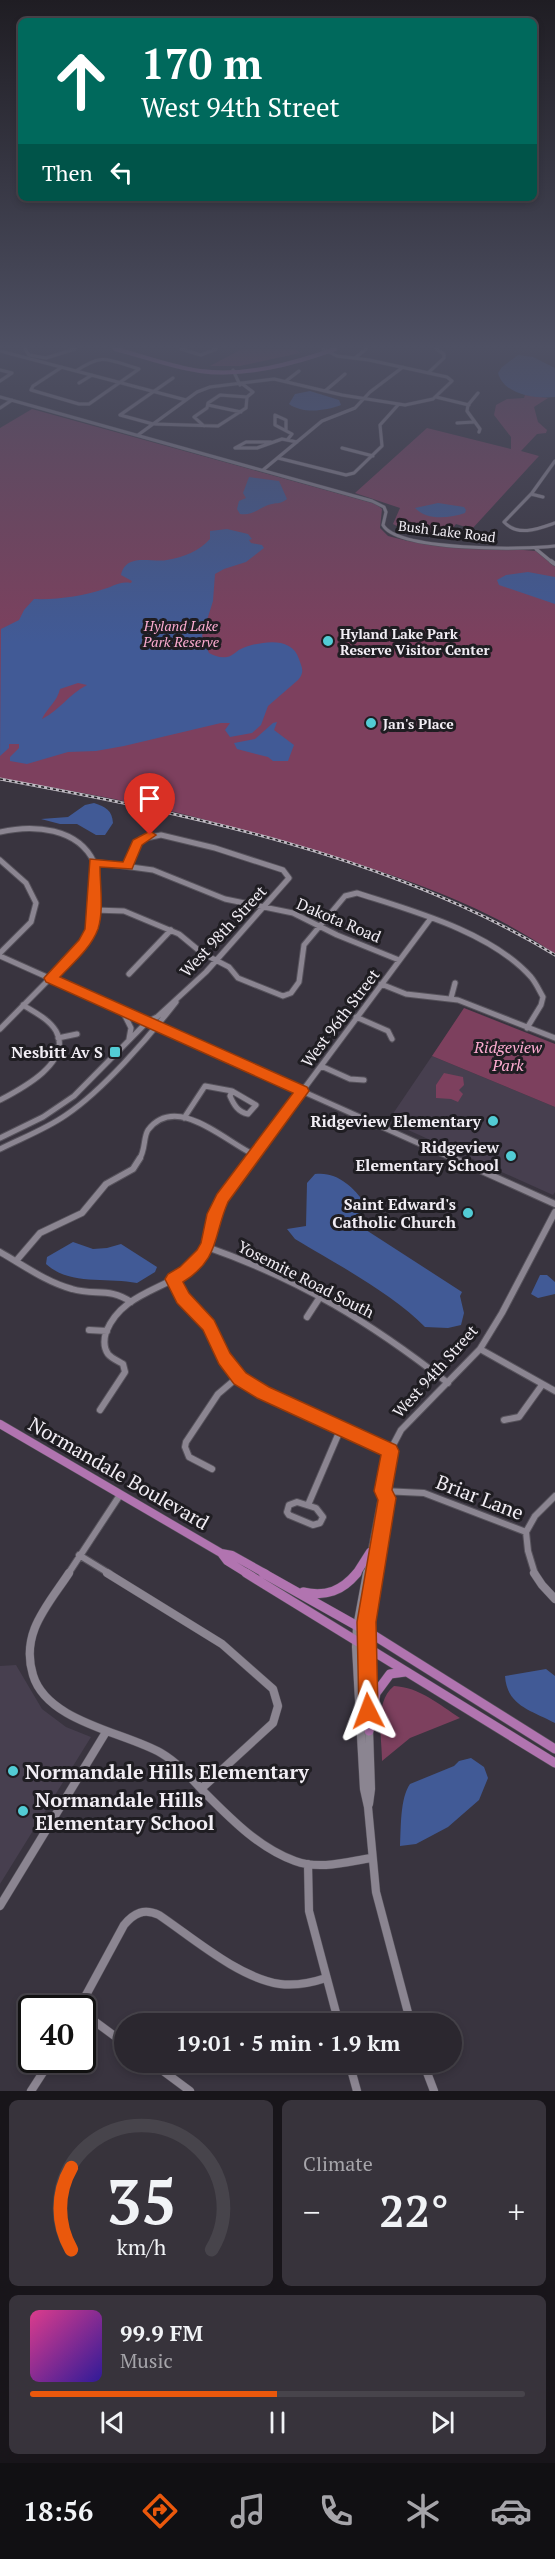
<!DOCTYPE html>
<meta charset="utf-8">
<style>
body{margin:0;font-family:"PT Serif",serif;background:#37333b;color:#f1f3f6;height:100vh;display:flex;flex-direction:column;font-size:22px;white-space:nowrap}
*{box-sizing:border-box;margin:0}
p{font-size:20px;color:#a6a5aa}
.icon{flex:none;width:33px;height:33px;fill:none;stroke:currentColor;stroke-width:2;stroke-linecap:round;stroke-linejoin:round}
.map{position:relative;height:2091px;overflow:hidden}
.drawer{display:flex;flex-direction:column;gap:9px;padding:9px;background:#18151a;flex:1}
.drawer>*{flex:none}
.top-card{position:absolute;left:18px;top:18px;width:519px;height:183px;border-radius:9px;box-shadow:0 3px 9px #0003,0 0 0 2px #47444b;background:#00695c;color:#fff;overflow:hidden}
.speed{position:absolute;left:18px;top:1995px;display:flex;gap:12px;font-size:30px;font-weight:700;text-align:center}
.speed>*{display:grid;place-content:center;width:78px;height:78px;border-radius:50%;background:#2b272f;box-shadow:0 3px 9px #0003,0 0 0 2px #47444b;line-height:1}
.speed .limit{border:3px solid #111;border-radius:9px;background:#fff;color:#111}
.pin{position:absolute;display:grid;place-items:center;width:51px;height:51px;color:#fff;margin:-62px -26px;border-radius:50% 50% 50% 0;rotate:-45deg;box-shadow:0 0 6px #0007}
.pin .icon{rotate:45deg}
.me{position:absolute;width:66px;margin:-33px;rotate:357deg;stroke-linejoin:round;filter:drop-shadow(0 0 4px #0008)}
.turn{display:flex;align-items:center;gap:21px;height:126px;padding:0 24px;font-size:27px}
.turn .icon{width:78px;height:78px;stroke-width:2.5}
.turn b{display:block;font-size:42px;line-height:51px}
.then{display:flex;align-items:center;height:57px;padding:0 24px;background:#0003;gap:12px;font-size:22px}
.big{font-size:45px;font-weight:700;line-height:1.1}
.drawer .widget{flex:1;display:flex;flex-direction:column;justify-content:center;gap:9px;min-width:0;padding:0 21px;border-radius:9px;background:#37333b}
.drawer .dial{align-items:center;gap:0}
.dial svg{height:156px;overflow:visible;fill:none;stroke:#47444b;stroke-width:7;stroke-linecap:round;text-anchor:middle}
.dial text{fill:#f1f3f6;stroke:none}
.song{display:flex;align-items:center;gap:18px}
.cover{width:72px;height:72px;border-radius:9px;background:linear-gradient(135deg,hsl(330 70% 55%),hsl(250 70% 35%))}
.played{height:6px;border-radius:3px;background:linear-gradient(90deg,#ea580c 50%,#47444b 50%)}
.keys{display:flex;justify-content:space-around;direction:ltr}
.heat{display:flex;justify-content:space-between;align-items:center;font-size:33px;direction:ltr}
.drawer .tiles{flex:1;display:grid;gap:9px;grid-template-columns:1fr 1fr}
.widget:last-child{grid-column:span 2}
.trip{position:absolute;left:114px;top:2013px;width:348px;height:60px;border-radius:30px;background:#2b272f;box-shadow:0 3px 9px #0003,0 0 0 2px #47444b;font-weight:700;line-height:60px;text-align:center}
.menu{display:flex;height:96px;justify-content:space-around;align-items:center;background:#111013;color:#a6a5aa}
.menu .icon{width:42px;height:42px}
.menu .selected{color:#ea580c}
.menu b{font-size:27px;color:#f1f3f6}
.map>svg:first-child{display:block}
</style>
<div class="map">
<svg width="555" height="2091" viewBox="0 0 555 2091">
<rect width="100%" height="100%" fill="#39343f"/>
<path fill="#473f4f" d="M432 1056 555 1107V1192L553 1195 388 1121Z
M16 1665 42 1709 66 1727 91 1737 0 1884V1666Z"/>
<path fill="#7d405e" d="M242 349H295L300 353 240 366H210Z
M525 395 548 398 534 407 538 422 547 430 546 433 537 434 521 451 539 456 472 529 456 524C444 543 409 533 393 524L400 508 355 493 427 428 511 449V437L494 415 496 405 507 399 524 398Z
M32 409 376 504 382 509 380 528 388 536 408 541 536 551 555 566V954C482 903 399 876 314 851 256 834 198 816 138 804 93 794 46 787 0 778V428Z
M464 1008 555 1044V1107L432 1056Z
M444 1073 463 1077 464 1085 459 1090 463 1094 458 1102 451 1099 436 1098V1085Z
M394 1686C419 1687 440 1705 460 1718L410 1738 382 1761C382 1738 374 1701 394 1686Z"/>
<path fill="#415a96" fill-rule="evenodd" d="M518 355 533 357 555 368V397C536 399 504 395 498 373L502 367Z
M310 391 339 400 341 405C325 411 303 414 289 404L295 394Z
M249 477 279 481 287 499C280 505 276 502 268 505 257 509 253 516 240 514L237 509 239 501 246 498 243 493Z
M438 503 464 507 466 510 465 513C450 518 427 521 415 508Z
M227 529 248 534 252 539 249 540 251 543 262 545 264 548 246 562 224 569 215 574 213 601 202 636 209 653C215 656 220 658 227 657 233 656 237 650 243 648 262 641 292 636 299 659 302 668 305 672 298 680L268 706 261 725 252 733 230 737 225 730 230 723H221L124 746 96 751 68 752 27 764 10 761V757L19 748V744H9V748L0 756 1 629 19 620 24 610 34 599C56 600 84 596 104 589 115 586 119 581 131 583L132 581 121 575C126 552 152 563 167 560 184 557 199 551 210 539V531ZM78 683 87 685C69 694 59 711 42 719 47 708 57 702 60 689Z
M528 572 555 577V604L499 585 497 580 506 575Z
M277 722 274 730 294 745 288 761H273L268 757 237 749 234 743 255 739 273 723Z
M94 803C106 807 112 810 113 823L105 835H96L77 824H60L41 819 68 817 85 805Z
M315 1174C337 1171 353 1187 365 1203L360 1222 363 1228 462 1292 460 1296 464 1313 461 1325 448 1328 425 1327C393 1294 335 1263 295 1239L287 1229 306 1226 307 1183Z
M73 1242 93 1249 107 1248 121 1244 157 1267 155 1272 137 1283C107 1277 70 1286 46 1264L47 1257Z
M540 1275H547L555 1282V1294L538 1298 531 1294Z
M546 1669 555 1676V1723C531 1710 507 1706 505 1676Z
M471 1758 484 1767 488 1778 479 1800 448 1827 416 1844 400 1846C401 1828 400 1798 410 1784L454 1766 459 1761Z"/>
<g fill="none" stroke-linecap="round" stroke-linejoin="round">
<defs>
<path id="minor-far4" d="M25 349 29 355 46 358 75 349
M181 349 201 355 216 349
M0 351 186 400
M355 358 366 349
M62 367 33 386 31 390 79 404H89L139 369C108 360 104 352 76 371
M0 370 12 373 0 381
M233 370 240 385
M428 373 444 358V354L436 349
M286 381 299 371
M79 383 92 375
M325 391 345 374
M478 393 468 405 467 411 480 429 479 432
M0 397 372 501 384 507 386 512 383 525C397 551 525 550 555 546
M436 397 469 405
M208 405 241 412
M0 408 12 400
M120 415 173 378
M120 415 153 424
M457 423 474 422
M155 424 218 426 246 408 247 397 253 392 241 383
M204 426 194 417 207 408 208 403 220 395 247 397
M286 430V420L275 415V425L292 434 288 439
M138 435 197 392 210 387 274 379 342 395 405 405 433 399 452 381 447 377 369 360 337 356 323 349
M271 442H246L235 448H257L282 439 297 442
M342 448 373 456
M278 458 346 475 354 473 382 446 380 425 398 405
M555 461 532 493 504 522C518 537 538 529 555 523
M263 470 322 421 355 408 370 392 403 367
M531 494 543 497
M536 549 553 563"/>
<path id="minor-far3" d="M551 561 555 564"/>
<path id="minor-far2" d="M0 832C34 824 78 828 94 862L153 870 225 899 293 913 337 935 399 960
M0 860 26 883 36 903 31 922 0 953
M94 910 124 911 179 934 202 953 229 967 238 978 283 996 291 993 299 982 304 945 345 896 357 893C413 911 491 932 531 977 536 983 539 990 543 997L541 1005 527 1028
M0 956 456 1160
M129 974 171 930
M381 984 406 994 458 1000 555 1038
M451 998 455 983
M123 1012 131 1028 129 1039
M356 1017 388 1031 392 1039
M0 1029 78 950C98 922 93 895 94 862
M58 1038 77 1034
M321 1066 350 1079 364 1080
M232 1091 256 1105 248 1114C238 1112 234 1105 230 1096Z
M0 1100C21 1089 73 1062 56 1031 49 1019 34 1012 23 1005
M184 1118 205 1086 232 1091
M0 1138 43 1117 74 1096 147 1022 157 1017 206 972 289 878 283 870 215 848 161 835 141 839 127 866
M0 1149C22 1138 46 1129 66 1115 103 1090 148 1038 176 1002
M139 1160C146 1149 143 1138 148 1130 177 1092 228 1144 255 1155
M251 1160 431 918"/>
<path id="minor-far1" d="M453 1158 555 1204
M207 1247C301 1280 370 1322 448 1383
M0 1252C23 1265 46 1282 72 1289 95 1296 109 1287 131 1302
M16 1261 40 1233 82 1213 106 1184 133 1169 140 1158
M173 1279 183 1298 208 1325 225 1359 240 1379 263 1393 390 1451
M307 1317 320 1297
M89 1330 107 1331
M480 1349 555 1391
M100 1410 125 1372 123 1364C118 1361 111 1358 108 1354 103 1347 104 1339 106 1332 124 1288 175 1290 199 1259 212 1243 211 1222 219 1203 227 1187 241 1172 252 1158
M504 1420 519 1417 542 1385
M212 1469 189 1457 185 1447 186 1442 218 1394 238 1377
M383 1491 424 1493 526 1532 528 1551 535 1574
M297 1502 316 1508 323 1517 320 1523 313 1525 289 1515 287 1512 289 1505Z
M308 1505 341 1428
M526 1532 535 1516 555 1496
M79 1555 110 1574
M68 1574 120 1495
M367 1574 391 1449 401 1430 480 1349 502 1313 555 1212
M375 1574 387 1498 383 1491"/>
<path id="minor" d="M69 1573C48 1605 20 1633 33 1675 47 1722 124 1732 161 1753 178 1763 191 1778 205 1793 231 1819 259 1848 295 1861 320 1870 346 1862 371 1858
M107 1573 222 1644 273 1689 278 1706 273 1723 202 1788
M367 1573 357 1627 356 1647 364 1789 368 1807 376 1892 411 2024
M534 1573 542 1585 555 1599
M369 1714 367 1622 375 1573
M369 1730 371 1789 369 1804
M308 1864 309 1911 339 2024
M0 1906 106 1732
M79 2008 124 1925C134 1913 144 1908 159 1915 193 1938 239 1978 280 1984 296 1986 311 1983 326 1978
M82 2012 124 2043
M151 2062 190 2091
M349 2062 357 2091
M423 2062 434 2091
M31 2091 51 2060"/>
<path id="major-far2" d="M115 349C143 356 171 367 200 371 245 377 293 364 335 349"/>
<path id="major-far1" d="M0 1424 221 1553 232 1555 266 1574
M221 1553 227 1561 248 1574
M356 1574 370 1552"/>
<path id="major" d="M246 1573 555 1763
M263 1573 375 1636 555 1749
M303 1592C326 1597 342 1591 357 1573
M369 1731 376 1693 390 1674 405 1672"/>
</defs>
<use href="#minor-far4" stroke="#56525b" stroke-width="4"/>
<use href="#minor-far3" stroke="#56525b" stroke-width="5"/>
<use href="#minor-far2" stroke="#56525b" stroke-width="7"/>
<use href="#minor-far1" stroke="#56525b" stroke-width="8"/>
<use href="#minor" stroke="#56525b" stroke-width="9"/>
<use href="#major-far2" stroke="#56525b" stroke-width="4.5"/>
<use href="#major-far1" stroke="#56525b" stroke-width="9"/>
<use href="#major" stroke="#56525b" stroke-width="10"/>
<use href="#minor-far4" stroke="#8b8591" stroke-width="3"/>
<use href="#minor-far3" stroke="#8b8591" stroke-width="4"/>
<use href="#minor-far2" stroke="#8b8591" stroke-width="5"/>
<use href="#minor-far1" stroke="#8b8591" stroke-width="6"/>
<use href="#minor" stroke="#8b8591" stroke-width="8"/>
<use href="#major-far2" stroke="#b174b0" stroke-width="4"/>
<use href="#major-far1" stroke="#b174b0" stroke-width="8"/>
<use href="#major" stroke="#b174b0" stroke-width="9"/>
<defs>
<path id="rail" d="M0 779C188 814 390 855 555 955"/>
</defs>
<use href="#rail" stroke="#bfbac2" stroke-width="3"/>
<use href="#rail" stroke="#1f1d22" stroke-width="1.5" stroke-dasharray="3" stroke-linecap="butt"/>
</g>
<linearGradient id="sky" x2="0" y2="1"><stop stop-color="#1f1d23"/><stop offset="0.54" stop-color="#4e5063"/><stop offset="1" stop-color="#4e5063" stop-opacity="0"/></linearGradient>
<rect width="555" height="642" fill="url(#sky)"/>
<path fill="#ea580c" stroke="#983908" stroke-width="1.5" d="M150 831 156 835 142 845 132 869 100 867C100 886 104 910 98 929 91 948 73 963 60 977L307 1087 309 1091 228 1202C213 1236 220 1259 183 1282L189 1293 214 1320 230 1353 246 1373 269 1387 396 1445 399 1451 392 1490 396 1498 376 1622 378 1711 375 1718 368 1721 362 1718 359 1711 357 1622 378 1500 374 1491 381 1455 257 1398 234 1384 219 1364 203 1330 177 1303 165 1279 168 1274 180 1267 197 1250 201 1243 207 1214 217 1194 293 1093 46 982 44 978 79 940 85 929 90 859 123 862 133 840Z"/>
<g fill="#52ccd5" stroke="#1f1d22" stroke-width="2">
<circle cx="328" cy="641" r="6"/>
<circle cx="371" cy="723" r="6"/>
<rect x="109" y="1046" width="12" height="12" rx="3"/>
<circle cx="493" cy="1121" r="6"/>
<circle cx="511" cy="1156" r="6"/>
<circle cx="468" cy="1213" r="6"/>
<circle cx="13" cy="1771" r="6"/>
<circle cx="23" cy="1811" r="6"/>
</g>
<g text-anchor="middle" dominant-baseline="central" stroke-width="6" stroke-linejoin="round" paint-order="stroke">
<g font-size="14" fill="#f1edf4" stroke="#1f1d22">
<text transform="translate(447 531) rotate(7)">Bush Lake Road</text>
</g>
<g font-size="14" font-style="italic" fill="#fdacd1" stroke="#1f1d22">
<text x="181" y="625">Hyland Lake<tspan x="181" dy="16">Park Reserve</tspan></text>
</g>
<g font-size="14" font-weight="bold" fill="#f1edf4" stroke="#1f1d22" text-anchor="start">
<text x="340" y="633">Hyland Lake Park<tspan x="340" dy="16">Reserve Visitor Center</tspan></text>
<text x="383" y="723">Jan's Place</text>
</g>
<g font-size="16" fill="#f1edf4" stroke="#1f1d22">
<text transform="translate(339 920) rotate(23)">Dakota Road</text>
<text transform="translate(223 931) rotate(-47)">West 98th Street</text>
<text transform="translate(340 1018) rotate(-53)">West 96th Street</text>
<text transform="translate(306 1279) rotate(27)">Yosemite Road South</text>
<text transform="translate(435 1371) rotate(-48)">West 94th Street</text>
</g>
<g font-size="16" font-style="italic" fill="#fdacd1" stroke="#1f1d22">
<text x="508" y="1047">Ridgeview<tspan x="508" dy="18">Park</tspan></text>
</g>
<g font-size="16" font-weight="bold" fill="#f1edf4" stroke="#1f1d22" text-anchor="end">
<text x="103" y="1052">Nesbitt Av S</text>
<text x="481" y="1121">Ridgeview Elementary</text>
<text x="499" y="1147">Ridgeview<tspan x="499" dy="18">Elementary School</tspan></text>
<text x="456" y="1204">Saint Edward's<tspan x="456" dy="18">Catholic Church</tspan></text>
</g>
<g font-size="20" fill="#f1edf4" stroke="#1f1d22">
<text transform="translate(119 1473) rotate(30)">Normandale Boulevard</text>
<text transform="translate(480 1497) rotate(21)">Briar Lane</text>
</g>
<g font-size="20" font-weight="bold" fill="#f1edf4" stroke="#1f1d22" text-anchor="start">
<text x="25" y="1771">Normandale Hills Elementary</text>
<text x="35" y="1799">Normandale Hills<tspan x="35" dy="23">Elementary School</tspan></text>
</g>
</g>
</svg>
<div class="speed"><div class="limit">40</div></div>
<div class="pin" style="left:150px;top:835px;background:#d93025"><svg class="icon" aria-label="arrive" viewBox="0 0 24 24"><path d="M6 21V4h12l-3 4 3 4H6"/></svg></div>
<svg class="me" style="left:368px;top:1711px" viewBox="-20 -20 40 40"><path d="M0-17L14 15 0 8-14 15z" fill="#ea580c" stroke="#fff" stroke-width="4"/></svg>
<div class="trip">19:01 · 5 min · 1.9 km</div>
<div class="top-card">
<div class="turn"><svg class="icon" aria-label="ahead" viewBox="0 0 24 24"><path d="M12 20V5M6 11l6-6 6 6"/></svg><div><b>170 m</b>West 94th Street</div></div>
<div class="then">Then<svg class="icon" aria-label="left" viewBox="0 0 24 24"><path d="M17 20v-9H6M10 6l-5 5 5 5"/></svg></div>
</div>
</div>
<section class="drawer">
<div class="tiles">
<div class="widget dial"><svg viewBox="0 0 100 80">
<path d="M14 69A42 42 0 1 1 86 69"/>
<path d="M14 69A42 42 0 0 1 14 27" stroke="#ea580c"/>
<text x="50" y="56" font-size="32" font-weight="700">35</text>
<text x="50" y="72" font-size="11">km/h</text>
</svg></div>
<div class="widget"><p>Climate</p>
<div class="heat"><a>−</a><b class="big">22°</b><a>+</a></div>
</div>
<div class="widget">
<div class="song"><i class="cover"></i><div><b>99.9 FM</b><p>Music</p></div></div>
<div class="played"></div>
<div class="keys"><svg class="icon" aria-label="previous" viewBox="0 0 24 24"><path d="M18 5L8 12l10 7zM5 5v14"/></svg><svg class="icon" aria-label="pause" viewBox="0 0 24 24"><path d="M8 5v14M16 5v14"/></svg><svg class="icon" aria-label="next" viewBox="0 0 24 24"><path d="M6 5l10 7-10 7zM19 5v14"/></svg></div>
</div>
</div>
</section>
<nav class="menu">
<b>18:56</b>
<svg class="icon selected" aria-label="directions" viewBox="0 0 24 24"><path d="M12 3l9 9-9 9-9-9zM9 14v-3h6M13 9l2 2-2 2"/></svg>
<svg class="icon" aria-label="music" viewBox="0 0 24 24"><path d="M9 18V5l10-2v13"/><circle cx="6" cy="18" r="3"/><circle cx="16" cy="16" r="3"/></svg>
<svg class="icon" aria-label="phone" viewBox="0 0 24 24"><path d="M5 4h4l2 5-3 2q2 4 5 5l2-3 5 2v4C11 20 4 13 5 4z"/></svg>
<svg class="icon" aria-label="climate" viewBox="0 0 24 24"><path d="M12 3v18M4 7l16 10M4 17L20 7"/></svg>
<svg class="icon" aria-label="car" viewBox="0 0 24 24"><path d="M5 17H2v-5l4-1 3-4h7l3 4 3 1v5h-3M9 17h6M6 11h13"/><circle cx="7" cy="17" r="2"/><circle cx="17" cy="17" r="2"/></svg>
</nav>
